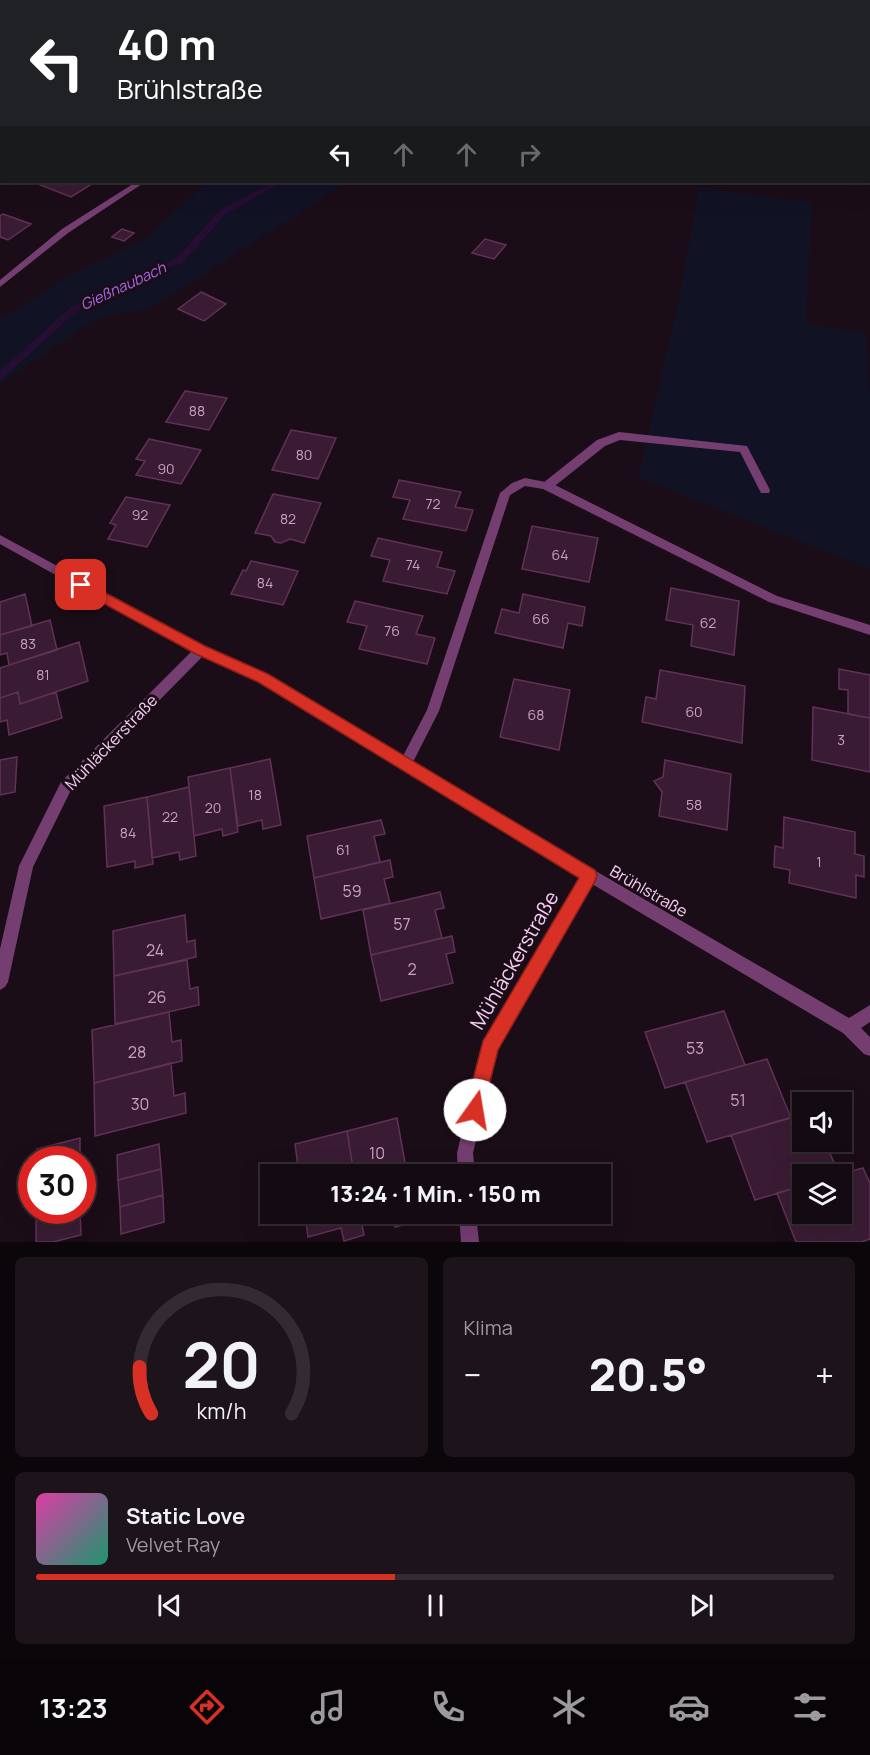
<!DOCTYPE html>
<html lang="de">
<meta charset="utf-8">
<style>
body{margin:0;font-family:Manrope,sans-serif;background:#1d131b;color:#f1f3f6;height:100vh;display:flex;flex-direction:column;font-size:22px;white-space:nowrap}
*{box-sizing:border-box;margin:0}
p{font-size:20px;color:#9d9a9f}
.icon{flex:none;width:33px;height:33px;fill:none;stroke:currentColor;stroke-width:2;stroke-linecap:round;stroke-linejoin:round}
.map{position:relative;height:1242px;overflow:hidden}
.side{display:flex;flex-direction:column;gap:15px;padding:15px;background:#0b060a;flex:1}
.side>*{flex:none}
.guide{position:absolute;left:0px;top:0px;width:870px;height:183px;box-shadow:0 6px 24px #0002,0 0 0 2px #332b32;background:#202124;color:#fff;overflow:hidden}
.buttons{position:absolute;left:792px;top:1092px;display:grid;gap:12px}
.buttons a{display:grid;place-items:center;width:60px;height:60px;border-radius:0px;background:#140a12;box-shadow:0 6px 24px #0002,0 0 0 2px #332b32;font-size:30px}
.speed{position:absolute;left:18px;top:1146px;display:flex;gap:12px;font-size:30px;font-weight:700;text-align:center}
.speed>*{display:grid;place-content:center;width:78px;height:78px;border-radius:50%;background:#140a12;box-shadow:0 6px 24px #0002,0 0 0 2px #332b32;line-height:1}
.speed .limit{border:9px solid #d22;background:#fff;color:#111}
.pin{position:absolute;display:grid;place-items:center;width:51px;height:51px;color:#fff;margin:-26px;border-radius:12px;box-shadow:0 3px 9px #0006}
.me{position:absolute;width:66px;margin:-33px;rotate:13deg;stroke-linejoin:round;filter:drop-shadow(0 0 4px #0008)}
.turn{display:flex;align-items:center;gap:21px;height:126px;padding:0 18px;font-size:27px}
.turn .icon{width:78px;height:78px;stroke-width:2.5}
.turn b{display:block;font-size:42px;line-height:51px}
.lanes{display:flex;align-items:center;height:57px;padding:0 18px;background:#0003;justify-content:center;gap:30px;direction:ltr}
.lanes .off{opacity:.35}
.big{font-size:45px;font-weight:800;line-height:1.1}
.side .widget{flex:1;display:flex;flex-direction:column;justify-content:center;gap:9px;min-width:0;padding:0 21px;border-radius:9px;background:#1d131b}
.side .dial{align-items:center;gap:0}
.dial svg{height:156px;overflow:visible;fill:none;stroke:#332b32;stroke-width:7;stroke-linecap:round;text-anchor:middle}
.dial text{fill:#f1f3f6;stroke:none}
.song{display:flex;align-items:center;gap:18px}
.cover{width:72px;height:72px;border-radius:9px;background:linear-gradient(135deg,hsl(320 70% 55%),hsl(160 70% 35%))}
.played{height:6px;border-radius:3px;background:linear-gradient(90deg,#d93025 45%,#332b32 45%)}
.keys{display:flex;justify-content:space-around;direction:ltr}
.heat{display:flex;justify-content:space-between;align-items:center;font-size:33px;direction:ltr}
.side .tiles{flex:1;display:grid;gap:15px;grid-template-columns:1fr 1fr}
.widget:last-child{grid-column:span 2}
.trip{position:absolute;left:260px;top:1164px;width:351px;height:60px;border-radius:0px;background:#140a12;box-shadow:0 6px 24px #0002,0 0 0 2px #332b32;font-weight:800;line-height:60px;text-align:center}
.menu{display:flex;height:96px;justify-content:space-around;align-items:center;background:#080407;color:#9d9a9f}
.menu .icon{width:42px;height:42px}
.menu .current{color:#d93025}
.menu b{font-size:27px;color:#f1f3f6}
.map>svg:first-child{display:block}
</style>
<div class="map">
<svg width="870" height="1242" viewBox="0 0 870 1242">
<rect width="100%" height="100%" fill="#1b0d18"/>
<path fill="#111224" d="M207 182H348L151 308 96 319 0 384V320L67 277 142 241Z
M699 187 812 203 806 323 866 334 870 397V569L638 477 678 304Z"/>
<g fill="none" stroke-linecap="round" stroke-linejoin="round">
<path fill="#260e33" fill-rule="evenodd" d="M575 0H582L574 2Z
M274 182H282L226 214 183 262 78 310 3 378 0 379V371L72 306 177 258 220 210Z"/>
</g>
<path fill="#391c33" stroke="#623157" stroke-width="1.5" d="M37 182H95L71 197 35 183Z
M3 214 31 224 8 240 0 237V216Z
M122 229 134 233 124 241 112 237Z
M485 239 506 245 494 259 472 253Z
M201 292 226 304 204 321 178 309Z
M185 391 227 398 209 430 166 422Z
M291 430 336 438 318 479 272 470Z
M149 439 201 450 181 484 136 475 145 461 136 459Z
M399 480 461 492 455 507 473 510 466 531 403 519 410 500 393 497Z
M273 494 321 503 304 543 290 539 281 543 275 542 271 536 255 533Z
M126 497 170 505 147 547 108 539 116 525 110 523Z
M532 526 598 538 589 582 522 569Z
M378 538 442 552 437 567 455 571 447 594 383 581 390 560 371 556Z
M251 561 298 571 283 605 231 594 243 570 246 571Z
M671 588 739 601 734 655 691 646 693 625 666 620Z
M25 594 32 626 0 635V602Z
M523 594 585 607 582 626 568 623 563 648 495 633 502 609 519 613Z
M355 601 423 616 416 634 435 638 427 664 359 649 367 626 347 622Z
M50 620 57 650 9 665 7 653 0 655V635Z
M79 642 88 681 20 704 18 692 0 698V668Z
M839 669 870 675V718L848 714V690L839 689Z
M660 670 745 686 742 743 642 722 646 697 656 699Z
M514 679 570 690 559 750 500 737Z
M18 692 20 704 56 692 62 718 9 735 7 720 0 722V698Z
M813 707 870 718V772L812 760Z
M17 757 15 792 0 795V760Z
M270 759 281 825 263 829 262 820 238 826 230 768Z
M665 760 731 774 727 830 659 816 662 792 654 781 663 777Z
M230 768 238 832 223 836 222 829 194 836 188 777Z
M189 787 196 856 180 860 179 852 152 858 147 797Z
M147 797 153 864 135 868V861L107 867 104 806Z
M784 817 855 832V854L864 856V877L856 875V898L789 883 790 870 774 867 775 846 783 848Z
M381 820 385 834 374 836 380 862 314 878 307 836Z
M390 860 393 877 384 879 390 903 321 919 314 878Z
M440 892 444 908 435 910 442 938 371 955 363 910Z
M185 915 187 942 195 940 196 957 114 976 113 931Z
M452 936 455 952 446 954 453 983 381 1001 371 955Z
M187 960 190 989 198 987 199 1005 115 1024 114 976Z
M724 1011 745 1065 665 1088 645 1032Z
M169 1012 172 1042 181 1040 182 1061 94 1083 92 1030Z
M767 1059 791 1118 707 1142 685 1082Z
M171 1063 174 1096 185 1093 186 1113 95 1136 94 1083Z
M802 1114V1142H825L839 1174H802V1186L755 1200 731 1135Z
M397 1118 407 1174H354L347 1131Z
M347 1131 354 1174H299L295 1144Z
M80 1138V1160H37V1149Z
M159 1144 161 1169 118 1180 117 1155Z
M863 1168 870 1183V1239L861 1242H796L777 1193 802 1186V1214H842L841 1174Z
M161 1169 163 1195 120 1207 118 1180Z
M163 1195 164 1222 121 1234 120 1207Z
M36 1210H77L36 1221Z
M77 1210H80L81 1235 53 1242H36V1221Z
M305 1214H360L364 1235 344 1241 341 1228 308 1237Z
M360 1214H415L416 1222 395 1227 393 1216 362 1225Z"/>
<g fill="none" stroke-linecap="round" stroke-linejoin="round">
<path fill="#743e71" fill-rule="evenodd" d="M619 432 747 446 770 490 769 493H761L740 452 620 440 605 446 551 489H543L542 486 543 483 597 440Z"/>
<path fill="#743e71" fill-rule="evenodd" d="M7 0H14L15 2H8Z
M252 0H259L261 2H253Z
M431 0H438L429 2Z
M0 77H2V81H0Z
M136 182H145L68 233 0 287V280L62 229Z
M525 478 551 483 777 596 870 625V635L769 602 543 489 525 486 510 495 439 711 413 762 594 870 849 1018 870 1005V1022L861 1028 870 1037V1056L864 1054 843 1033 592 884 497 1050 473 1153 475 1174H458L457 1153 482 1047 580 877 259 682 203 656 71 790 33 867 8 982 5 987 0 990V949L19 866 61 782 192 651 0 544V535L205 646 267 674 403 756 427 710 500 493 512 483Z
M459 1214H476L479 1242H461Z"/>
</g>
<path fill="#d93025" stroke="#8d1f18" stroke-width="1.5" d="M81 580 205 646 268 674 595 870 597 875 595 881 498 1050 481 1117 475 1120 468 1117 465 1110 483 1041 579 878 258 682 196 654 77 589 75 585 77 581Z"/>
<g text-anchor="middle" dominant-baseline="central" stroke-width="6" stroke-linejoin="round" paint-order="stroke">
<g font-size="14" fill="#c8a2c3">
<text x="197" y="410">88</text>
<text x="304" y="454">80</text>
<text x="166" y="468">90</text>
<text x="433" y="503">72</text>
<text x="140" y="514">92</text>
<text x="288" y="518">82</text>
<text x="560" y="554">64</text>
<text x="413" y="564">74</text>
<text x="265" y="582">84</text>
<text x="541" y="618">66</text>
<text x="708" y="622">62</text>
<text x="392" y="630">76</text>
<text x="28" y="643">83</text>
<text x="43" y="674">81</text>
<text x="694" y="711">60</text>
<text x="536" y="714">68</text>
<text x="841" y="739">3</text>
<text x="255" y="794">18</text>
<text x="694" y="804">58</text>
<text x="213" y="807">20</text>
<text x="170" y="816">22</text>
<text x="128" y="832">84</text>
<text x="343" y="849">61</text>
<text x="819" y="861">1</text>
</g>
<g font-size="15" font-style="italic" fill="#a869eb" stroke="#1b0d18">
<text transform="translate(123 286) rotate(-25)">Gießnaubach</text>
</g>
<g font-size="16" fill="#f8cef3" stroke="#1b0d18">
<text transform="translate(111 742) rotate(-46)">Mühläckerstraße</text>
<text transform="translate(649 891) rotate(30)">Brühlstraße</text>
</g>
<g font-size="16" fill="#c8a2c3">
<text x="352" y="891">59</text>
<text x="402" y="924">57</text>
<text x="155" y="950">24</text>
<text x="412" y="969">2</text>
<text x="157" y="997">26</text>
<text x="695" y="1048">53</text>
<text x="137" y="1052">28</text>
<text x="738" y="1100">51</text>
<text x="140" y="1104">30</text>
<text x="377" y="1153">10</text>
</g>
<g font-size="20" fill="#f8cef3" stroke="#1b0d18">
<text transform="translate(514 960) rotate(-60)">Mühläckerstraße</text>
</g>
</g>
</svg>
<div class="buttons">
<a><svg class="icon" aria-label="sound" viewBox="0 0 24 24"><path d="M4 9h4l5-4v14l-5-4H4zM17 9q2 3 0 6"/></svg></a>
<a><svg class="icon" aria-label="layers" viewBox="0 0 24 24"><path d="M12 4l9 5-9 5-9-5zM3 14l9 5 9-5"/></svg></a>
</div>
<div class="speed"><div class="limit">30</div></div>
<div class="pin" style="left:81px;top:585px;background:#d93025"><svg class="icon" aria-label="arrive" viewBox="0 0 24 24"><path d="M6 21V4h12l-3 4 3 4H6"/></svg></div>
<svg class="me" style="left:475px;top:1110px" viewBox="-20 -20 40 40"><circle r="19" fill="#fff"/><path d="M0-13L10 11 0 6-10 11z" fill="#d93025"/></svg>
<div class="trip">13:24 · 1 Min. · 150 m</div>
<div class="guide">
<div class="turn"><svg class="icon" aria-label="left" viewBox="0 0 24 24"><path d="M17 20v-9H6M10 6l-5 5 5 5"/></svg><div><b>40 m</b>Brühlstraße</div></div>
<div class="lanes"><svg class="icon" aria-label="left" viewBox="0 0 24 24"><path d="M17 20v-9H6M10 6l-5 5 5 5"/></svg><svg class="icon off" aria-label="ahead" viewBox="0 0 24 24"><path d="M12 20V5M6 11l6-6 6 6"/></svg><svg class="icon off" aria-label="ahead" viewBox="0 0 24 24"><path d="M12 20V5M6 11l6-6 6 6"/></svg><svg class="icon off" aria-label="right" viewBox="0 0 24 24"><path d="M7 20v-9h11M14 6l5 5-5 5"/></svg></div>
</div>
</div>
<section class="side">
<div class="tiles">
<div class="widget dial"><svg viewBox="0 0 100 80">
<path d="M14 69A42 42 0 1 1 86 69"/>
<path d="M14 69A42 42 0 0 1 8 45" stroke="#d93025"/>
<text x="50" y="56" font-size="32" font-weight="700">20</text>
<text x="50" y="72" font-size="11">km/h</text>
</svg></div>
<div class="widget"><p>Klima</p>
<div class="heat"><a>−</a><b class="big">20.5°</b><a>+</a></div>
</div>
<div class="widget">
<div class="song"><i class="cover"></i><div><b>Static Love</b><p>Velvet Ray</p></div></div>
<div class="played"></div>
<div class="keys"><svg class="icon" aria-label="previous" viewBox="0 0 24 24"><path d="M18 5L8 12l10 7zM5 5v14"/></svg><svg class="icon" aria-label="pause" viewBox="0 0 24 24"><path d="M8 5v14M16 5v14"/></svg><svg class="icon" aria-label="next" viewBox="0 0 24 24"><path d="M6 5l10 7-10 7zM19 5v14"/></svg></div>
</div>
</div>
</section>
<nav class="menu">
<b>13:23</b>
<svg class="icon current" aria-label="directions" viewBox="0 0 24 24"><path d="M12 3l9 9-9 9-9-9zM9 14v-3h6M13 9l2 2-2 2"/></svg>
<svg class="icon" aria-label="music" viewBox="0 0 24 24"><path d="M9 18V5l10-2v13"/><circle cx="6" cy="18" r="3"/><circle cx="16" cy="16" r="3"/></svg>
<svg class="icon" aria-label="phone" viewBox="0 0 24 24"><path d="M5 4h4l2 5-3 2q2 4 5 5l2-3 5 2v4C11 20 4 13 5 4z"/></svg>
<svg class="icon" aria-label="climate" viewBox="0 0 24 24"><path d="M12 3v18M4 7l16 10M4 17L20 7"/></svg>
<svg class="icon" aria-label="car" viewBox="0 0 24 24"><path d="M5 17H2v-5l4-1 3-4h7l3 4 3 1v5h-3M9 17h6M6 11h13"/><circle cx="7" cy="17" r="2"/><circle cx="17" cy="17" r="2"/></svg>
<svg class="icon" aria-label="filters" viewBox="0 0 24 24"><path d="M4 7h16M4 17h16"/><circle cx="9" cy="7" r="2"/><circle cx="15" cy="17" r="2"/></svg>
</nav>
